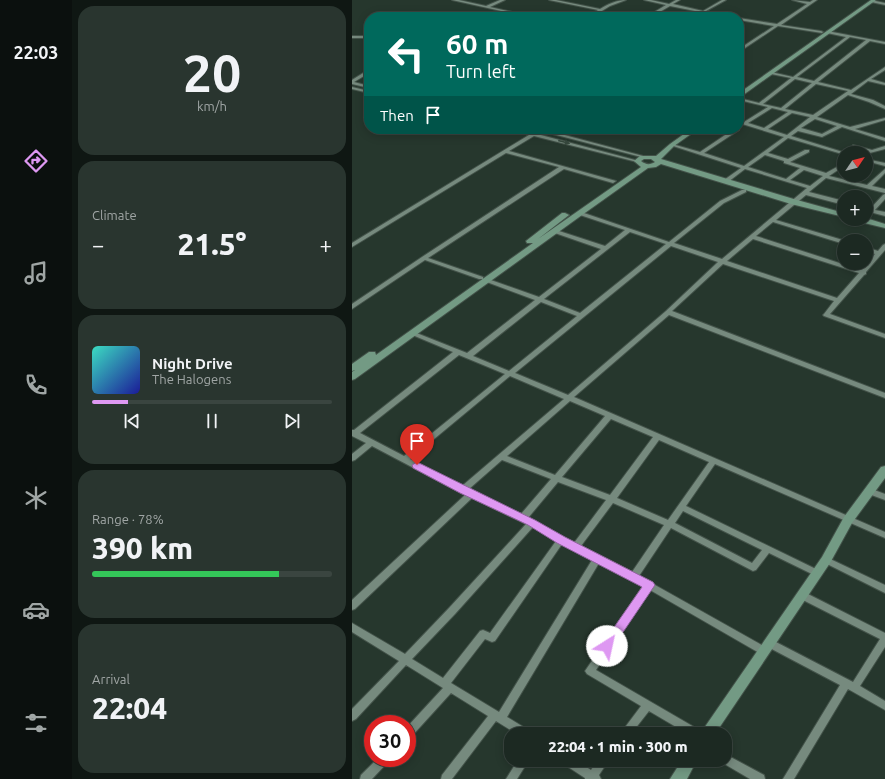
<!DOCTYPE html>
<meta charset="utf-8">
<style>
body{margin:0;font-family:Ubuntu,sans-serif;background:#29352f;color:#f1f3f6;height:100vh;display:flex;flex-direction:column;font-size:15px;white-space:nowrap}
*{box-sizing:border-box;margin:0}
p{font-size:13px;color:#a0a6a5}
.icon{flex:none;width:22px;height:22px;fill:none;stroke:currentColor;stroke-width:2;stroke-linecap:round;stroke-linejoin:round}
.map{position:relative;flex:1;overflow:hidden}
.details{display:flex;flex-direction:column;gap:6px;padding:6px;background:#0f1713;width:280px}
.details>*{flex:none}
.hud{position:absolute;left:12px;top:12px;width:380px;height:122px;border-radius:16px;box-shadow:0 2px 10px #0003,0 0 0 1px #3a4540;background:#00695c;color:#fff;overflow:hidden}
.needle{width:26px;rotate:55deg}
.fabs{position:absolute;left:485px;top:146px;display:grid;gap:8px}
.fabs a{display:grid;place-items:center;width:36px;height:36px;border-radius:50%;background:#1c2922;box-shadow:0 2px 10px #0003,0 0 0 1px #3a4540;font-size:20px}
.speed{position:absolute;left:12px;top:715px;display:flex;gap:8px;font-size:20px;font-weight:700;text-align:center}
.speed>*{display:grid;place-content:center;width:52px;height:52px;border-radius:50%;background:#1c2922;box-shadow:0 2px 10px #0003,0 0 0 1px #3a4540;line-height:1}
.speed .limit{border:6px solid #d22;background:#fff;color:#111}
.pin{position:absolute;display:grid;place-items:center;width:34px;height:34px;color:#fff;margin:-41px -17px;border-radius:50% 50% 50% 0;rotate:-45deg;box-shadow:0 0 4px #0007}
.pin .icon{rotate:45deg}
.me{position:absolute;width:44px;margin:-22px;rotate:35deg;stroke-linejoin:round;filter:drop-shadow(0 0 3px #0008)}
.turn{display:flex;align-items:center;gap:14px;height:84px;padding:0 16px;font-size:18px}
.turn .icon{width:52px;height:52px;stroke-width:2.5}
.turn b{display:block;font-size:28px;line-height:34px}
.then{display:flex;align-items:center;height:38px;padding:0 16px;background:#0003;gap:8px;font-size:15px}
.big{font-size:30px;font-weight:800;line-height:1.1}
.details .widget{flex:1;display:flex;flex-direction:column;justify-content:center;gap:6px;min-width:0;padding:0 14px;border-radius:16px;background:#29352f}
.details .dial{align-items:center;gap:0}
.dial b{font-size:52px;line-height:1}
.song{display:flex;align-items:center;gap:12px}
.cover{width:48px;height:48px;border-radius:6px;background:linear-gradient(135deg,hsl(170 70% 55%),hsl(240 70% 35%))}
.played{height:4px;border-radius:2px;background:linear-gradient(90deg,#de98f2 15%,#3a4540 15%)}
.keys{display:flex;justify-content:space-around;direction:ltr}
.heat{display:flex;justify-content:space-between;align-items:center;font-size:22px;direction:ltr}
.charge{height:6px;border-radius:3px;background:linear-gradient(90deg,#34c759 78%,#3a4540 0)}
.trip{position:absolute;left:152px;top:727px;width:228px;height:40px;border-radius:16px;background:#1c2922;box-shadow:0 2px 10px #0003,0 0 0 1px #3a4540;font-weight:800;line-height:40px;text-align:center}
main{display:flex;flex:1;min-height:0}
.menu{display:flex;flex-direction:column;width:72px;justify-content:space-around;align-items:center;background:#0b100e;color:#a0a6a5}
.menu .icon{width:28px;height:28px}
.menu .on{color:#de98f2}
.menu b{font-size:18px;color:#f1f3f6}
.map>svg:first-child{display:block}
</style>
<main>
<nav class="menu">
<b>22:03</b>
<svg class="icon on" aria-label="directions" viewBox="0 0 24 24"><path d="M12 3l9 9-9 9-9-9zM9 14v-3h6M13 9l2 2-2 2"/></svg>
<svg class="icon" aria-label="music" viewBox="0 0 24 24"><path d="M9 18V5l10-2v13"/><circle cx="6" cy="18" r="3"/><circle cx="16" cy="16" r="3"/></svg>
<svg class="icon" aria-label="phone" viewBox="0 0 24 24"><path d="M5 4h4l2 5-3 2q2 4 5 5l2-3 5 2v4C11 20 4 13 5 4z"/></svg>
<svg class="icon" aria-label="climate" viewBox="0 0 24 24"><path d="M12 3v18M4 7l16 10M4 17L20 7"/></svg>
<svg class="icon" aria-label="car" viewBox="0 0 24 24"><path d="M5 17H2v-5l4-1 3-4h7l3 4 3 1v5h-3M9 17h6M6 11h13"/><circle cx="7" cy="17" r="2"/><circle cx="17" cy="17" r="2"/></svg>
<svg class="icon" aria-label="filters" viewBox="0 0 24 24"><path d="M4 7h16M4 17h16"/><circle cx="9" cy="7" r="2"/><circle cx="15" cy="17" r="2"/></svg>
</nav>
<section class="details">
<div class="widget dial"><b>20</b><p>km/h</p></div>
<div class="widget"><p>Climate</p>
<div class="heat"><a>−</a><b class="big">21.5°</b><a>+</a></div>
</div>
<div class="widget">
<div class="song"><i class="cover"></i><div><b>Night Drive</b><p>The Halogens</p></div></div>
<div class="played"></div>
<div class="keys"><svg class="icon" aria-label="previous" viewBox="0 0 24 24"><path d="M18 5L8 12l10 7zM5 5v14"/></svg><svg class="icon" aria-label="pause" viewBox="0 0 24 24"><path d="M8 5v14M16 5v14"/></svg><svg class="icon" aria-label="next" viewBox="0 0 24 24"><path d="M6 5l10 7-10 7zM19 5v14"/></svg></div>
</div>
<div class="widget"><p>Range · 78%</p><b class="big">390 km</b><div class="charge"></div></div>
<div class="widget"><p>Arrival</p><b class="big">22:04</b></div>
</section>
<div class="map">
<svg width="533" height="779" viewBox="0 0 533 779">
<rect width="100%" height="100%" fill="#26372d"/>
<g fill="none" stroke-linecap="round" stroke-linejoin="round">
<defs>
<path id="street" d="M100 0H107L134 6 148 0H153L138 7 183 17H176Z
M197 0H204L248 9C256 4 265 0 274 0L258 6 240 17H235L246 10Z
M292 0H299L317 4 324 0H328L321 4 351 11 370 0H374L354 11 378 17H371L352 13 345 17H340L348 12 318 6 299 17H294L314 5Z
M440 0 458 2 461 0H465L429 25 469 31 471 32 470 33 426 26 387 52V49L422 26 387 20V18L425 24 455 4Z
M519 0 533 3V5L519 2Z
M475 31 533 42V44L518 41 466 82 499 90 533 67V70L519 79 533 83V85L516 81 499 94 521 100 533 106V109L517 102 496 95 465 117 498 127 533 118V120L503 129 533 138V141L490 127 470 137 446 131 439 136 494 153 490 154 436 138 416 153 436 159 453 150H457V152L438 162 474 173 492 163V166L477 176 515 185 533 169V173L520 186 533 189V193L474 178 457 192 492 201V205L454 195 424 220 494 241H492V244L421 222 404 236 509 270 523 254 514 251V247L526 251 531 245 533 244V250L514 272V274L512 275 478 314 533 334V338L472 316 471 315 472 314 482 301 371 264 320 311 533 393V398L317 315 222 397 533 532V538L363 464 334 506 468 571 469 573 468 575 465 576 462 575 417 553 404 570 401 571 319 528 287 576 415 648 417 651 415 654 412 655 409 654 298 590 244 670 349 731 350 734H336L297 711 279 734H268L289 706 235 674 233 671 291 586 247 563 155 717 178 731 179 734H165L144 721 100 779H89L90 775 136 716 99 693 59 737 55 739V727L91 688 54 665 4 719 0 721V709L47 661 0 632V623L53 654 97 608 174 524 120 498 3 609 0 610V600L113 495 20 446 3 460 0 461V454L14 443 0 436V430H2L101 352 58 334 57 333 58 332H62L115 353 183 300 132 281 131 280 132 279H136L187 297 249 249 200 232V230H204L253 246 273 230 225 214V212H229L317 242 368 201 390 190H394V192L372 203 322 243 370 259 455 188 393 169 376 182H372V180L389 168 318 145 320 144 348 152 382 129H387V130L352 153 392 166 432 137 387 123V121L392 122 416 107 387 100V98L407 103 439 78 419 74V72L441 77 494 37 475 33ZM498 37 514 40 462 81 445 77ZM443 79 460 83 429 108 411 104ZM464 84 496 91 461 115 433 109ZM420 108 436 112 412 128 396 123ZM440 113 458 117 435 135 416 129ZM463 119 485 126 470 134 449 128ZM413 155 432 161V163L448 168 434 179 396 167ZM452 170 471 176 458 186 438 180ZM278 232 314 244 228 313 192 299ZM401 239 507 273 485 298 375 261ZM319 246 366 262 314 311 216 395 163 373ZM189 302 225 316 157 371 121 356ZM107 355 153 374 52 456 8 433ZM158 376 212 399 110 486 58 459ZM218 401 253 416 203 475 155 456ZM259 419 301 437 258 495 210 477ZM307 440 357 462 316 520 265 498ZM150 460 199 479 169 514 117 489ZM206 482 254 500 222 543 176 518ZM261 503 312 525 280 572 229 546ZM331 511 410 550 400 563 323 523ZM181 527 204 541 138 633 131 630 128 631 91 678 60 659 103 614ZM210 544 240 560 147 712 99 683 133 639 140 642 143 641Z
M0 36H17V38H0Z
M16 70H17V73L2 82 17 86V88L0 84V80Z
M0 87 17 91V93L0 89Z
M158 129H165L180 133 184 130 183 129H190L295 157 293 158 189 131 185 134 287 161 285 162 182 136 157 151 264 181 261 183 212 169 76 258 131 277V279H127L73 260 0 309V304L70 257 207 167 154 153 0 247V243L177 135Z
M501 145 520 150 533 146V149L514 154V153H512L515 151 501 147Z
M514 159 533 163V166L514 161Z
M533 194V199L523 210 533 212V216L514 211V207L518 209 531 195Z
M517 488 533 494V500L514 493 513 491 514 489Z
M474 557 533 585V593L471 562 470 560 471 558Z
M450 591 533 633V647L508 686 533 701V710L496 689 442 779H431L488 685 414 646 412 643 414 640 417 639 420 640 501 682 528 639 447 598 446 595 447 592Z
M373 754 412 775 413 779H398L369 762 368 760H373Z
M26 758H38L37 761 20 779H8L9 775Z
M166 760H177L165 779H154Z
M209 760H223L239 770 246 760H257L247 775 249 779H233V778L210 763Z"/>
<path id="secondary" d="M519 0H524L387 98V93Z
M339 129H346L322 146 309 159 445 200 492 213V217L439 204 309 164 304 167 296 168 230 215 3 379 0 380V372L3 370 0 371V364L17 352H23L24 355 181 243H175L174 241 210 213H213L217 215 186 239 289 167 282 161 288 156H304L318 144ZM292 159H299L303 162C298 165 294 165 289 161Z
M514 218 533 224V228L504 221 503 219Z
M533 466V478L500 523 478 563 363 734H348L470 557 492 517 529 467Z
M330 760H345L335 779H318Z"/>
</defs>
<use href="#street" stroke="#435249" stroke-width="2"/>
<use href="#secondary" stroke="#435249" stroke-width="2"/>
<use href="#street" fill="#768a7e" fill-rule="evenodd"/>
<use href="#secondary" fill="#739a84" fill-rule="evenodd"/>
</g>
<defs><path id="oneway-solid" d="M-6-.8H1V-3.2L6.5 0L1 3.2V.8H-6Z"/></defs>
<use fill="#36483d" href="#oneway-solid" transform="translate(212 142) rotate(15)"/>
<path fill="#de98f2" stroke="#90639d" d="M65 462 183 520 213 537 301 582 303 585 301 588 259 650 255 651 250 650 249 646 290 587 205 543 176 525 108 493 61 468 60 465Z"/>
</svg>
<div class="fabs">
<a><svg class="needle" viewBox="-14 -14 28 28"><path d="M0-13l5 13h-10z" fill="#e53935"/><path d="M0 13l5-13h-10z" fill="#a0a6a5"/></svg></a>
<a>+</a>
<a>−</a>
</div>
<div class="speed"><div class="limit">30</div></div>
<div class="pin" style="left:65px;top:465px;background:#d93025"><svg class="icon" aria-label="arrive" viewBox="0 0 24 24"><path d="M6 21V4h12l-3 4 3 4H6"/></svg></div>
<svg class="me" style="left:255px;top:646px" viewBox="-20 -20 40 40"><circle r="19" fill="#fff"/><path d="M0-13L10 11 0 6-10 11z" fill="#de98f2"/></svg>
<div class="trip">22:04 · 1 min · 300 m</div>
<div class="hud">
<div class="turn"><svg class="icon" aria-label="left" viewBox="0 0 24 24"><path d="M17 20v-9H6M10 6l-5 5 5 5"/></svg><div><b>60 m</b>Turn left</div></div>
<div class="then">Then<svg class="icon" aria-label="arrive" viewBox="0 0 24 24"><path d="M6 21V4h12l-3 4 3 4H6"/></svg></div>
</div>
</div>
</main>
